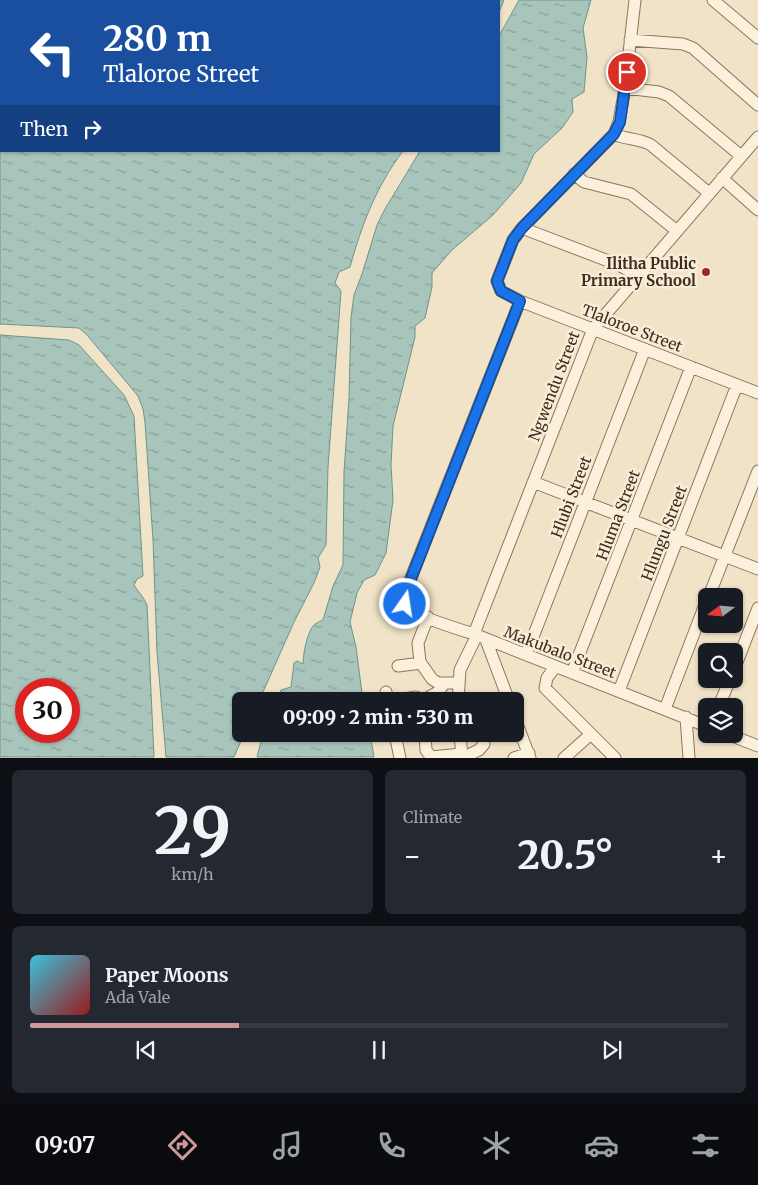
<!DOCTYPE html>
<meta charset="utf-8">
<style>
body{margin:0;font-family:Merriweather,serif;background:#242831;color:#f1f3f6;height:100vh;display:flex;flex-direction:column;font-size:19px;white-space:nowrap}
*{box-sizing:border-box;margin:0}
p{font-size:16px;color:#9ea1a6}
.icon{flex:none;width:28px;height:28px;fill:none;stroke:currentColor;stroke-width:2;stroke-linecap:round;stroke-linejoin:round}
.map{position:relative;height:758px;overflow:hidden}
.drawer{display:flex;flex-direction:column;gap:12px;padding:12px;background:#0d0f14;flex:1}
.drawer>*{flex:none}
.top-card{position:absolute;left:0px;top:0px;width:500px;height:152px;box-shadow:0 1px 4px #0004;background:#1a4fa0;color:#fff;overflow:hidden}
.needle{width:32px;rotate:254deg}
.buttons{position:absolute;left:698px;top:588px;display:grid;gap:10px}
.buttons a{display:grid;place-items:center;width:45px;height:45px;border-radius:8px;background:#171b24;box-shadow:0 1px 4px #0004;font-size:25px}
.speed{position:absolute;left:15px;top:678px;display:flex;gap:10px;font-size:25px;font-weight:700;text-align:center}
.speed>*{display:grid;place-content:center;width:65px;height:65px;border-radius:50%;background:#171b24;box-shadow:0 1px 4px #0004;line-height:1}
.speed .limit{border:8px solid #d22;background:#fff;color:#111}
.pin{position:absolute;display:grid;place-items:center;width:42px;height:42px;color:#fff;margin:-21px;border:2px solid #fff;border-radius:50%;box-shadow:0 1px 5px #0007}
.me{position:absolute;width:55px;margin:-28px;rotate:13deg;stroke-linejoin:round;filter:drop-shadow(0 0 4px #0008)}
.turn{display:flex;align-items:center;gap:18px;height:105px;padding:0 20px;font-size:22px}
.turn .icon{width:65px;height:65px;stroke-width:2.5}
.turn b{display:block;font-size:35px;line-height:42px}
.then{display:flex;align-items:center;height:48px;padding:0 20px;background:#0003;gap:10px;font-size:19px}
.big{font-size:38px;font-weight:800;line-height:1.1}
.drawer .tile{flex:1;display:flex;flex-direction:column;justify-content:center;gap:8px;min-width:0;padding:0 18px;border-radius:8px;background:#242831}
.drawer .dial{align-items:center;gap:0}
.dial b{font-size:65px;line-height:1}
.song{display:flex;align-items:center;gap:15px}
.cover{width:60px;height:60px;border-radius:8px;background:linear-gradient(135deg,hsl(190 70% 55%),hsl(0 70% 35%))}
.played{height:5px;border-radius:2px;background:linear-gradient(90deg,#cd979b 30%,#363941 30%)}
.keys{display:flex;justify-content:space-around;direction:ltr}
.heat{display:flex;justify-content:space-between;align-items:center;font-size:28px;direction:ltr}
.drawer .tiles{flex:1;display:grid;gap:12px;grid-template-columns:1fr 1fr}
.tile:last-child{grid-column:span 2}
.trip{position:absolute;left:232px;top:692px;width:292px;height:50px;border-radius:8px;background:#171b24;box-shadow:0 1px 4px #0004;font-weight:800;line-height:50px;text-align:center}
.tab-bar{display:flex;height:80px;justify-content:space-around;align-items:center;background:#090b0e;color:#9ea1a6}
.tab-bar .icon{width:35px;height:35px}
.tab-bar .active{color:#cd979b}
.tab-bar b{font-size:22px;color:#f1f3f6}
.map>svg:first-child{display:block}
</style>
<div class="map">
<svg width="758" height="758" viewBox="0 0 758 758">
<defs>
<pattern id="water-ripples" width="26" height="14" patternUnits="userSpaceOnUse" patternTransform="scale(1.25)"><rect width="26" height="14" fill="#a8c5bb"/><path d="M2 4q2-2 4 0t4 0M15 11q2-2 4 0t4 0" fill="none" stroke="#8aa097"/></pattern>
</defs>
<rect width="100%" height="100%" fill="#f1e3c7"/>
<path fill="url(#water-ripples)" stroke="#6e9489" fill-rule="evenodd" d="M0 0H504L499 12V1H1V151H403C376 187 362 224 350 267L339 272 335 283 341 291 328 467 326 545 318 558 320 567 314 583 294 622 259 701H241V734H244L234 757H166L157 652 153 540 145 422 143 409 138 396 87 335 79 328 0 324Z
M519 0H591L583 28 587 57 584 92 572 99 573 112 562 128 534 154 521 183 493 215 452 250 432 273V287L425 318 415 326V337L393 426 391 465 393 500 386 553 375 575 364 580 357 593 350 622 356 647 363 701H278L281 690 291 687 294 663 297 661 303 664C303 654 307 631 315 624 318 622 321 621 323 620L333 586 343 565 344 472 349 398 351 317 354 295 362 274 377 225 385 209 420 151H499V36Z
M0 335 69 340 79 345 124 395 134 416 143 576 137 579 134 585C138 592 144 597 147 605L154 757H0ZM26 689H69V731H26Z
M263 734H370L374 757H257Z"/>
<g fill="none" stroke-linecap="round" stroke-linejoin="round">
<defs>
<path id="minor" d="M635 0 625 88 619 122 614 134 522 228 513 240 497 281 501 291 520 301 758 393
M713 0 758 38
M630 40 683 44 693 48 758 105
M625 88 659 92 669 96 741 156
M614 134C626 140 639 138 651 145L709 193
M574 174 584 182 631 194 677 231
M722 178 758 210
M522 228 619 265 638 276
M520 301 405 593C404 598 404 604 408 608 416 616 461 630 474 634L706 726
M533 482 758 569
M709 596 758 471
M428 617 418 643 420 662 432 679 438 683H459
M474 634 593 329 758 137
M486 640 509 701
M526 655 645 349
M398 666 421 663
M555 667 547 678 545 688 615 758
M734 670 758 608
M572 673 691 367
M619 691 737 385
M386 692 388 701
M398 700 416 697 422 701
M422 701 438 692 444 684
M458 701 460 670 477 635
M719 706 730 679
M665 709 706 602
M686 717 689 758
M516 721 530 758
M395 734 400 758
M425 734 426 750 431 757 461 754
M460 734 462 758 479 750 484 744 482 734
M727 734 758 746
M514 758 529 753
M564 758 591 734"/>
</defs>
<use href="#minor" stroke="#8e755a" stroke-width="13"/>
<use href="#minor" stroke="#fbf0db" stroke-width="11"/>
</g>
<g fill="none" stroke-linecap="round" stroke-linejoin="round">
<defs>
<path id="route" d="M405 604V594L520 301 501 291 497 281 513 240 522 228 614 134 620 122 627 72"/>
</defs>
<use href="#route" stroke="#114b97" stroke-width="12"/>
<use href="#route" stroke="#1a73e8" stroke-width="9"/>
</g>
<circle fill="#a1272b" stroke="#f8edd7" stroke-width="2" cx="706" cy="272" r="5"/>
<g text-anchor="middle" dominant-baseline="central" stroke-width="5" stroke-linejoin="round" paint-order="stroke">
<g font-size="15" font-weight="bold" fill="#3e2d1f" stroke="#f8edd7" text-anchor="end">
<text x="696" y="263">Ilitha Public<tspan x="696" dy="17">Primary School</tspan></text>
</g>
<g font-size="15" fill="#3e2d1f" stroke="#f8edd7">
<text transform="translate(632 328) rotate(21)">Tlaloroe Street</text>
<text transform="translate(554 386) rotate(-69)">Ngwendu Street</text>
<text transform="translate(571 497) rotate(-69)">Hlubi Street</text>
<text transform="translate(618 515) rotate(-69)">Hluma Street</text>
<text transform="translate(664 533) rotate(-69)">Hlungu Street</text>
<text transform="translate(560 652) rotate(21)">Makubalo Street</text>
</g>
</g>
</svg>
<div class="buttons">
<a><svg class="needle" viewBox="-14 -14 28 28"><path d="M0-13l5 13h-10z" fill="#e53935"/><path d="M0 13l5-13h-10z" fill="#9ea1a6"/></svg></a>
<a><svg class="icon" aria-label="search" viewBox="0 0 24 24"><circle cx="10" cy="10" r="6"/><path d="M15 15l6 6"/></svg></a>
<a><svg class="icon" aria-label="layers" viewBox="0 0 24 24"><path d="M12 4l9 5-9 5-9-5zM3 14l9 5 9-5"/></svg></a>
</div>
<div class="speed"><div class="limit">30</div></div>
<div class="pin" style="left:627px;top:72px;background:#d93025"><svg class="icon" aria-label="arrive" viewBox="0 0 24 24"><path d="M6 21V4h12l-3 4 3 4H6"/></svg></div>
<svg class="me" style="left:405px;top:604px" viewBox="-20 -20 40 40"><circle r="17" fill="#1a73e8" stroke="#fff" stroke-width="3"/><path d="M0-11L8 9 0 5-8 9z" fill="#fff"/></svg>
<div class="trip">09:09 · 2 min · 530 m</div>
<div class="top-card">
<div class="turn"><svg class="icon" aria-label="left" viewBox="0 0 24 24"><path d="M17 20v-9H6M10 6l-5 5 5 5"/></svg><div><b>280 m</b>Tlaloroe Street</div></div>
<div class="then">Then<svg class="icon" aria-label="right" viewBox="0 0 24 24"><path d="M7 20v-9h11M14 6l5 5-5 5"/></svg></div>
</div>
</div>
<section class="drawer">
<div class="tiles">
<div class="tile dial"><b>29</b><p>km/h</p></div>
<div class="tile"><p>Climate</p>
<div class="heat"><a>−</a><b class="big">20.5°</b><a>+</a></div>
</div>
<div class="tile">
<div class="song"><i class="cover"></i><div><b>Paper Moons</b><p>Ada Vale</p></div></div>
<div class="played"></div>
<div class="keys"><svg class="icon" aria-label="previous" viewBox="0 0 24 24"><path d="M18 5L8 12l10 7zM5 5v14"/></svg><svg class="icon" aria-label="pause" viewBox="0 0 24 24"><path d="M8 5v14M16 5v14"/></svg><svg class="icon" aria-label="next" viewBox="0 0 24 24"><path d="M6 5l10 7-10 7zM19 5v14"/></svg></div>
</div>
</div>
</section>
<nav class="tab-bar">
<b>09:07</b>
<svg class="icon active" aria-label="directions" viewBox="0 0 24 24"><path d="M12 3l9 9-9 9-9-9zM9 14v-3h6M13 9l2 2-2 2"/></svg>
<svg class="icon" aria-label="music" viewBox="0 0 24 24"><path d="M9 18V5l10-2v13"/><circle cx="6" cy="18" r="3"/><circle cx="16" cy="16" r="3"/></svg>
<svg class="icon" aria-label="phone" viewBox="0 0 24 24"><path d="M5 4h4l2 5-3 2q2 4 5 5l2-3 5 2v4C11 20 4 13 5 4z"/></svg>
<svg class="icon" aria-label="climate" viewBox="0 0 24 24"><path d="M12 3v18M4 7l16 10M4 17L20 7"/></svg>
<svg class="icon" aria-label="car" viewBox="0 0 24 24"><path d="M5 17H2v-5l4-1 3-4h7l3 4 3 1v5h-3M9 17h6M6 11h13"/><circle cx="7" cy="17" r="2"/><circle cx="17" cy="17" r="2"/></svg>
<svg class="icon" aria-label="filters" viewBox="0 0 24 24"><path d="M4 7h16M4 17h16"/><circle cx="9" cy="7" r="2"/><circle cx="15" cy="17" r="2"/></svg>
</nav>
